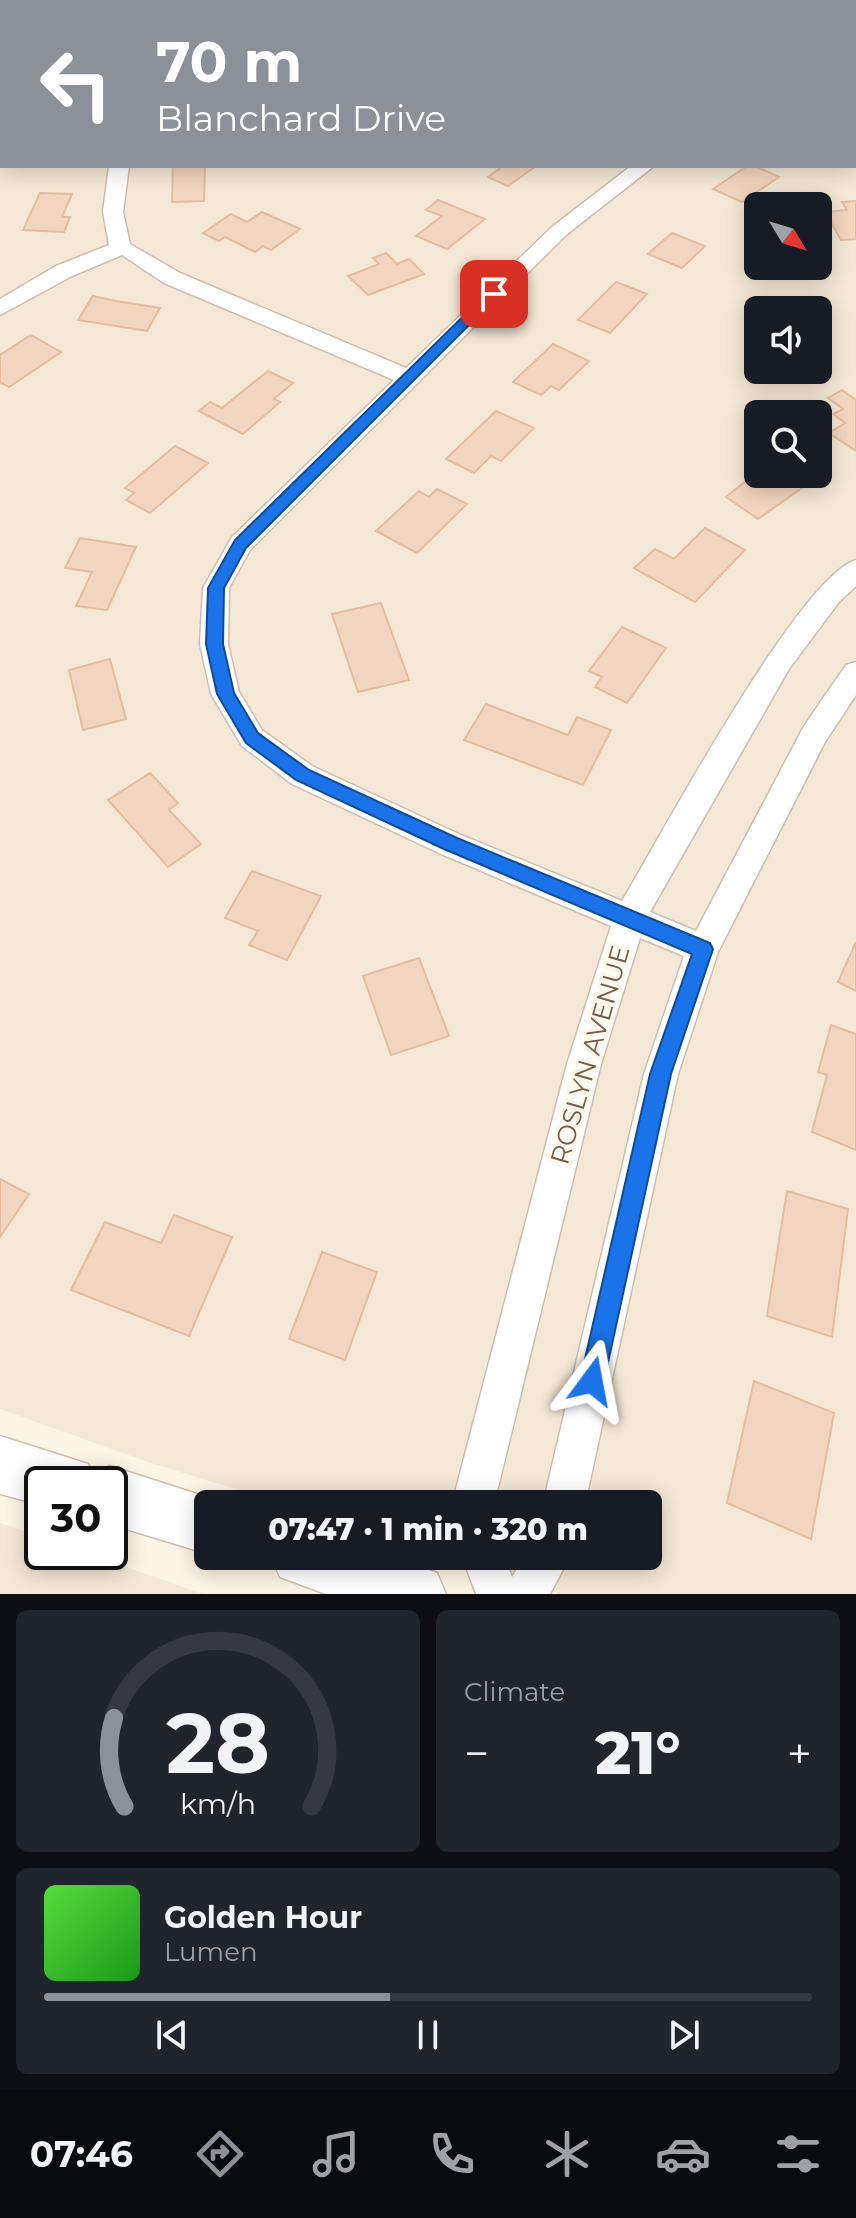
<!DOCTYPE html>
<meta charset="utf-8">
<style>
body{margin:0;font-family:Montserrat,sans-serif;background:#20242c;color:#f1f3f6;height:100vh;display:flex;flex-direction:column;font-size:30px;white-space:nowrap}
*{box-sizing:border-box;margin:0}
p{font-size:26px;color:#9ea1a6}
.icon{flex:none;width:44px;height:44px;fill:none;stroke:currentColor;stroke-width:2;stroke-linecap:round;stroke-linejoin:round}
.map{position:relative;height:1594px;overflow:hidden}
.panel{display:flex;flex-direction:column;gap:16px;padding:16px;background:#0d0f14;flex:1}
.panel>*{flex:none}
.top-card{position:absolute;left:0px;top:0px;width:856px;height:168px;box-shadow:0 4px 20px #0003;background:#8c9099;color:#fff;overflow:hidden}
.needle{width:52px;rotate:128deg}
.fabs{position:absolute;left:744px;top:192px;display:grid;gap:16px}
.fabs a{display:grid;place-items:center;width:88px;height:88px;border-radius:12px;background:#171b24;box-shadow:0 4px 20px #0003;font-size:40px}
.speed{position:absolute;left:24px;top:1466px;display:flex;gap:16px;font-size:40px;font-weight:700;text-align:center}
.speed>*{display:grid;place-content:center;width:104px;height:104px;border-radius:50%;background:#171b24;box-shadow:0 4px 20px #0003;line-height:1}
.speed .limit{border:4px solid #111;border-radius:12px;background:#fff;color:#111}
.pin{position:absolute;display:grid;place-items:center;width:68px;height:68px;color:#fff;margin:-34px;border-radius:16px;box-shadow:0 4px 12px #0006}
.me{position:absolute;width:88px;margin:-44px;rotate:13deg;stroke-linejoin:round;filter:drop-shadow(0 0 6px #0008)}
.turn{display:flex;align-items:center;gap:28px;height:168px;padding:0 24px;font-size:36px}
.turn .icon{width:104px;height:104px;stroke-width:2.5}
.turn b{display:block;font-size:56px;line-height:68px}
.big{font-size:60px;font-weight:800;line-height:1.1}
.panel .widget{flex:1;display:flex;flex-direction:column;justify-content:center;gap:12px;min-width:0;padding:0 28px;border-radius:12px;background:#20242c}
.panel .dial{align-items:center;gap:0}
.dial svg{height:208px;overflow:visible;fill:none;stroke:#363941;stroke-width:7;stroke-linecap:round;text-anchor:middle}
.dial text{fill:#f1f3f6;stroke:none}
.song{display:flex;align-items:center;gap:24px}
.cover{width:96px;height:96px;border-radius:12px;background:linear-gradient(135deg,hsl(110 70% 55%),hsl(120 70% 35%))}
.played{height:8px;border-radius:4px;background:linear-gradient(90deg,#8c9099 45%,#363941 45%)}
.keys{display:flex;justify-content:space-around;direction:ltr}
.heat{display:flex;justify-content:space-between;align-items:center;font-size:44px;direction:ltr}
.panel .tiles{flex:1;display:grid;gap:16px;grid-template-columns:1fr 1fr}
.widget:last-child{grid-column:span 2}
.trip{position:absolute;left:194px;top:1490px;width:468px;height:80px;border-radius:12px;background:#171b24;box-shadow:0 4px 20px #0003;font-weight:800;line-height:80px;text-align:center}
.dock{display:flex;height:128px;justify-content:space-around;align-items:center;background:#090b0e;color:#9ea1a6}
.dock .icon{width:56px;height:56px}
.dock .selected{color:#8c9099}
.dock b{font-size:36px;color:#f1f3f6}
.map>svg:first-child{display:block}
</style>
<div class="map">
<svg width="856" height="1594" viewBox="0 0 856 1594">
<rect width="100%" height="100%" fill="#fcf5e6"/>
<path fill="#f4e7d5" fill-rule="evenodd" d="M357 0H856V1594H559L446 1556H648V1504H283L145 1461 0 1409V161L2 166H854V2H352ZM758 206H818V266H758ZM758 310H818V370H758ZM758 414H818V474H758Z
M0 1523 42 1537V1552H84L203 1594H0Z"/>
<path fill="#f2d5be" stroke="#e4bd9e" stroke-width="2" d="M173 166H205L204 201 172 202Z
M503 166H536L508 186 488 177Z
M747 166H755L779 177 742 202 713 189Z
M40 193 72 194 62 217H70L64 232 23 230Z
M438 200 485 219 447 249 416 236 442 216 426 210Z
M856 201V239L841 240 825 212 847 210 842 202Z
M262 212 300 229 271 250 263 246 255 252 225 237 219 241 203 233 231 214 247 222Z
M672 233 705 246 682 268 648 254Z
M386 253 397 264 409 259 424 274 368 295 348 276 379 264 373 258Z
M616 282 647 294 610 333 578 320Z
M93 296 116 301 160 308 147 331 78 320Z
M31 335 61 352 9 387 0 382V355Z
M553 344 589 361 559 390 551 386 541 395 513 382Z
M268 371 293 383 274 399 280 402 243 434 199 411 210 402 222 408Z
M842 390 856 400V451L829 433 845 423 833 414 843 409 828 398Z
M496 411 534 428 501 461 491 456 474 473 446 459Z
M175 446 208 463 150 513 126 500 134 493 125 488Z
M758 471V474H810L816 478 758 519 726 497Z
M437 489 467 504 417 553 376 531 419 491 429 497Z
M705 528 745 550 695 602 634 568 655 549 674 559Z
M80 538 136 547 107 610 76 606 92 572 65 568Z
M381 603 409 680 358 692 332 614Z
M622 627 666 648 627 703 595 687 602 677 589 671Z
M110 659 126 719 83 730 69 670Z
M486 704 568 735 577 717 611 730 583 785 464 740Z
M150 773 178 803 169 810 201 844 168 867 108 800Z
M252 871 321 896 287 960 249 945 258 931 225 918Z
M856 942V991L838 982Z
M419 958 449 1036 391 1055 363 976Z
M831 1025 856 1034V1150L812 1132 827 1075 818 1072Z
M0 1179 29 1194 0 1237Z
M787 1191 848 1209 832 1337 767 1316Z
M174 1215 232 1237 189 1336 71 1290 105 1222 161 1243Z
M322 1252 377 1272 345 1360 289 1339Z
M754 1381 834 1413 811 1539 727 1503Z"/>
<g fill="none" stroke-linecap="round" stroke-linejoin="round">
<defs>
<path id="minor" d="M397 0H418L395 2Z
M733 0H752L754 2H735Z
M854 81 856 82V95L854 94Z
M109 166H129L123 212 130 244 180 273 406 368 552 227 631 166H654L566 235 250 550 229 588 228 644 239 692 262 730 312 766 461 835 622 901C659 839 799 577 856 560V586L839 602 789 669 650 912 696 931 804 726 846 665 856 662V695L825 742 718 952 678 1074 585 1504H543L644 1074 684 956 640 938 601 1064 494 1504H452L567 1064 611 926 439 853 292 784 242 746 211 694 200 644 203 588 232 537 394 380 164 283 122 255 72 276 0 315V299L56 266 109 245 103 212Z
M462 1556H504L512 1577 525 1556H570L550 1594H476Z"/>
<path id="secondary" d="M0 1436 88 1464 92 1473 110 1466 228 1504H208V1554L110 1524V1484H42V1505L0 1494Z
M271 1556H391L437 1573 446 1594H326L280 1577Z"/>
</defs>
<use href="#minor" stroke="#cebdad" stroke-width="3"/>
<use href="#secondary" stroke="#d1beaa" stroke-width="3"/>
<use href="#minor" fill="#fff" fill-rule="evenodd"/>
<use href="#secondary" fill="#fff" fill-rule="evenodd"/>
</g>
<path fill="#1a73e8" stroke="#114b97" stroke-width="2" d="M489 291 500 294 246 548 224 588 223 644 234 693 258 733 309 770 457 838 710 943 713 949 671 1074 604 1381 600 1390 592 1393 584 1390 580 1381 650 1074 692 954 444 849 296 780 246 743 217 694 206 644 208 588 235 540Z"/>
<g text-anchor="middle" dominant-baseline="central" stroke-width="8" stroke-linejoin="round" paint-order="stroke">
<g font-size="26" fill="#765d4b" stroke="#fff9ed">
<text transform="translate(590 1055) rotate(-74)">ROSLYN AVENUE</text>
</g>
</g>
</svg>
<div class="fabs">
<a><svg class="needle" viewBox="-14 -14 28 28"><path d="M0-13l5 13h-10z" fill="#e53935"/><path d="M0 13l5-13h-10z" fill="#9ea1a6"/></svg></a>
<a><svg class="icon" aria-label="sound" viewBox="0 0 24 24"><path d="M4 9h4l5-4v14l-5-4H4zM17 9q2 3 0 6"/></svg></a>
<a><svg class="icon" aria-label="search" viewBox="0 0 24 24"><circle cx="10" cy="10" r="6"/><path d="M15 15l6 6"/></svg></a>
</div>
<div class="speed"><div class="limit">30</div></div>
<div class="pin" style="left:494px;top:294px;background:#d93025"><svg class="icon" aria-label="arrive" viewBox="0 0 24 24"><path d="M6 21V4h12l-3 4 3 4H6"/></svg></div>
<svg class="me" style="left:592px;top:1381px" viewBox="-20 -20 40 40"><path d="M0-17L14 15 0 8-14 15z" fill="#1a73e8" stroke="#fff" stroke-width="4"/></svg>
<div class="trip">07:47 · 1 min · 320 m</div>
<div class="top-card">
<div class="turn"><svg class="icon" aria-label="left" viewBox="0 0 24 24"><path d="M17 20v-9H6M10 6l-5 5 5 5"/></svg><div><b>70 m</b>Blanchard Drive</div></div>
</div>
</div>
<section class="panel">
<div class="tiles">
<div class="widget dial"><svg viewBox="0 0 100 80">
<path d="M14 69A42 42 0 1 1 86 69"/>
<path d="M14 69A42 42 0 0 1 10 35" stroke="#8c9099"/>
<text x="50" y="56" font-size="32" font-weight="700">28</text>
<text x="50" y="72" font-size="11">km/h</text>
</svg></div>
<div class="widget"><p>Climate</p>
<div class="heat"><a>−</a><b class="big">21°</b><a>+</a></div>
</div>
<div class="widget">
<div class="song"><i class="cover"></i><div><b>Golden Hour</b><p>Lumen</p></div></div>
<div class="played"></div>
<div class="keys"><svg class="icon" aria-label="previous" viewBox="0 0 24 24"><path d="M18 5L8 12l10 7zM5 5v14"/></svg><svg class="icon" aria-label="pause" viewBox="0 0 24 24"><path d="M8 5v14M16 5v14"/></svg><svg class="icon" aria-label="next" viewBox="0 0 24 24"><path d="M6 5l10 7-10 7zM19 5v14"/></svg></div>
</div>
</div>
</section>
<nav class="dock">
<b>07:46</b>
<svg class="icon selected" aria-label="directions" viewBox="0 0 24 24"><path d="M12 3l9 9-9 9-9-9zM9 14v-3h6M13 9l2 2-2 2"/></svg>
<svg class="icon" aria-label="music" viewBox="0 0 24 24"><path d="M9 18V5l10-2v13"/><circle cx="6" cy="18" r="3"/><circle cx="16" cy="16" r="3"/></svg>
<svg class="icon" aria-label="phone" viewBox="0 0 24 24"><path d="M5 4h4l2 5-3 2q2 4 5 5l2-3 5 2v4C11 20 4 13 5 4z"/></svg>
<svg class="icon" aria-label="climate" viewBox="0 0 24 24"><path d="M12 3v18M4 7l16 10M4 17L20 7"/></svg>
<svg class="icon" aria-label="car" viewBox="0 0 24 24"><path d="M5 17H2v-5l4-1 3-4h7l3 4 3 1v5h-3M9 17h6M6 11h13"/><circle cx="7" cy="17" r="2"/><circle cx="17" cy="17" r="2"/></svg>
<svg class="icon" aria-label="filters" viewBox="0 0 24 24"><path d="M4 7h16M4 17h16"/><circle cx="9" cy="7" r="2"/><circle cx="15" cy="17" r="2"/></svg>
</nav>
